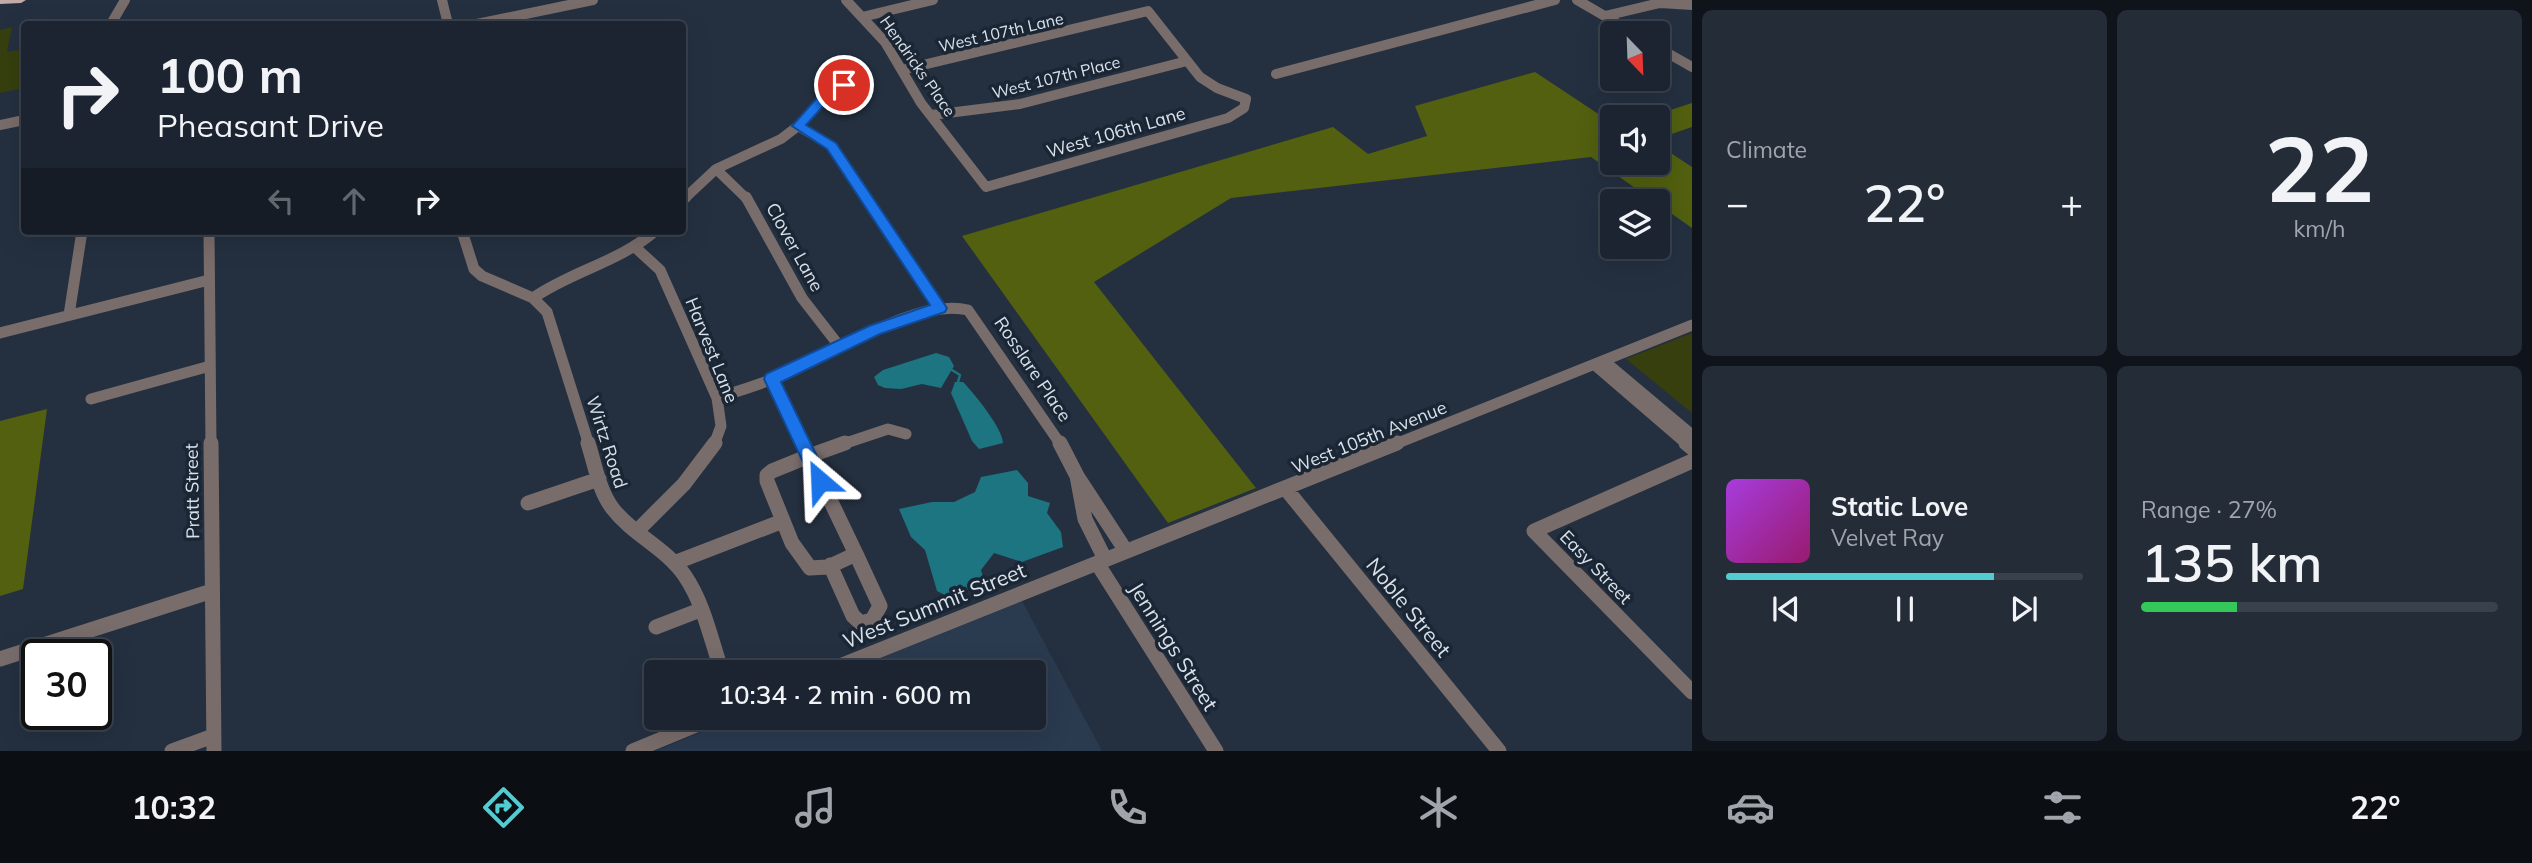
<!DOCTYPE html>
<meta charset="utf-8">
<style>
body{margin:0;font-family:Mulish,sans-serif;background:#242c38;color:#f1f3f6;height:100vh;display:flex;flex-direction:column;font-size:26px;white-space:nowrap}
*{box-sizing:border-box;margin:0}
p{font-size:23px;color:#a0a4ab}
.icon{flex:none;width:38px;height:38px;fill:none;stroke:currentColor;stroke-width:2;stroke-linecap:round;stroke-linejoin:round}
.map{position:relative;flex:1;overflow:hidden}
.side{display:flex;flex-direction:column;gap:10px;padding:10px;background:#0f141a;width:840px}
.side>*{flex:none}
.guide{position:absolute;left:21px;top:21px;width:665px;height:214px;border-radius:7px;box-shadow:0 7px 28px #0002,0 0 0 2px #39414c;background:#1b2430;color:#f1f3f6;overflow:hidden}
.needle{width:46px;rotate:157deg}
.fabs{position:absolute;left:1600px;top:21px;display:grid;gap:14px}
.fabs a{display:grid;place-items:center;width:70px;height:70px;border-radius:7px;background:#1b2430;box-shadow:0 7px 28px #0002,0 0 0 2px #39414c;font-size:35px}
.speed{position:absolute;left:21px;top:639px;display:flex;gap:14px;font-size:35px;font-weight:700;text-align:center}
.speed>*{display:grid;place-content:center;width:91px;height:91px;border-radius:50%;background:#1b2430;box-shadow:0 7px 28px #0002,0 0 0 2px #39414c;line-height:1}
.speed .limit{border:4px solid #111;border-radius:10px;background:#fff;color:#111}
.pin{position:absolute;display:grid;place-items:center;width:60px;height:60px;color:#fff;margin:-30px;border:4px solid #fff;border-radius:50%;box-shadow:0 2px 7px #0007}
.me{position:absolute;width:77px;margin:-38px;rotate:334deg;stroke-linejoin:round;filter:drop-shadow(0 0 5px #0008)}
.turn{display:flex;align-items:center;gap:24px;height:147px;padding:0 21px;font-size:32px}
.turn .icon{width:91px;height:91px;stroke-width:2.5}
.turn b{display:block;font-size:49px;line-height:60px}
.lanes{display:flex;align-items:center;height:66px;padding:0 21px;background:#0003;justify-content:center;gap:35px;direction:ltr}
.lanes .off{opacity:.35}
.big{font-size:52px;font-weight:600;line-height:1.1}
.side .tile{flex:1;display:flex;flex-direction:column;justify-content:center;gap:10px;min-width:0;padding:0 24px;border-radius:10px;background:#242c38}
.side .dial{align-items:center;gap:0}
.dial b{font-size:91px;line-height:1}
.song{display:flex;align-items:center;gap:21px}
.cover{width:84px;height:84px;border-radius:10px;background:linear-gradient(135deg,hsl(280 70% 55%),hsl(320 70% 35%))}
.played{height:7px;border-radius:4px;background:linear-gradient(90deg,#52ccd0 75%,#39414c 75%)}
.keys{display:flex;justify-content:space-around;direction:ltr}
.heat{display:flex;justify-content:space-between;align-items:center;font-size:38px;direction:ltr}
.charge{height:10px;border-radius:5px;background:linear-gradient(90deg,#34c759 27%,#39414c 0)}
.side .tiles{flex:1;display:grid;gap:10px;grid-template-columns:repeat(2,1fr)}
.trip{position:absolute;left:644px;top:660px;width:402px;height:70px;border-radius:7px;background:#1b2430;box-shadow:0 7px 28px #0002,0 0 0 2px #39414c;font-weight:600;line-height:70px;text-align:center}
.menu{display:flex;height:112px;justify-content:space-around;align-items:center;background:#0b0e13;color:#a0a4ab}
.menu .icon{width:49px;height:49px}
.menu .selected{color:#52ccd0}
.menu b{font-size:32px;color:#f1f3f6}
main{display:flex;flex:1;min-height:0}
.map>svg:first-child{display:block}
</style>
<main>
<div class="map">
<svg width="1692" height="751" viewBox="0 0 1692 751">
<rect width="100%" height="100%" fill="#243040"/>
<path fill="#2a3a4f" d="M1021 599 1102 751H655L736 718H1034V672H846Z"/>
<path fill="#363f0d" d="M12 27 7 52 24 49V88L0 93V30Z
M1692 333V413L1626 359Z"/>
<path fill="#526010" d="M1535 72 1612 123V163H1657V144L1692 167V228L1591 157 1231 198 1094 282 1256 488 1168 523 962 236 1333 127 1368 154 1427 136 1415 106Z
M1692 103V127L1657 139V117H1649Z
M47 409 23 589 0 596V421Z"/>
<path fill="#1c7580" d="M936 353 949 357 954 366 941 388 922 384 901 389 885 388 878 385 874 377 883 370Z
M955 382H963C974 393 1003 429 1003 443L979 449 972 441 951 393Z
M1017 470 1028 483V496L1050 503 1047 513 1061 532 1063 547 1022 562 994 553 981 570 983 577 965 592 951 598 937 591 925 550 911 537 899 509 932 502H954L975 492 981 477Z"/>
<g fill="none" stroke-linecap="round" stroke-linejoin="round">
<path stroke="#1c7580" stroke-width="2.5" d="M952 370 960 375 958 382"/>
<path stroke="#796d6b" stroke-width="10" d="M442 0 448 24
M846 0 885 42 921 103 986 187 1228 118 1244 108 1246 99 1217 88 1200 77 1148 11 902 70
M1577 0 1634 33
M1605 16 1660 3 1692 5
M862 17 933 0
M111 24 125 0
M477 24 593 0
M1657 47 1692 67
M1276 74 1555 0
M932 115 1020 104 1187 61
M0 125 24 120
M798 126 832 146 867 199
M716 169 747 199
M684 199 716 169 781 139 798 126 829 92 844 85"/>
<path stroke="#796d6b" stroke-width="11" d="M746 197 802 298 840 347
M866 197 940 308
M682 200 686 197
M209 231 211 445
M462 231 474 269 482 276 533 298 547 312 589 445
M636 248 660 270 717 398 721 426 714 445
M533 298C572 271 619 262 655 231
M69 315 82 231
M0 333 209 280
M1604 361 1692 435
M1595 365 1688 445
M772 379 804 445
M717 398C741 390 765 383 788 373 837 352 916 298 968 310L1061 445
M91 399 210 366
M840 445 888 429 906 434
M1393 445 1692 325"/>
<path stroke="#796d6b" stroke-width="15" d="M211 443 214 751
M588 443C595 465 599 491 613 509 633 535 666 548 685 576 704 604 711 640 722 672
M803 443 809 456
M1060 443 1077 476 1126 551
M1686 443 1692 448
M809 456 856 554 828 567 810 568 792 543 767 481V475L772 471Z
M809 456 845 443
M1692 461 1534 531 1692 692
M1077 476 1085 519 1105 559
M1286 489 1499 751
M528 503 599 479
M637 531 684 484 715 443
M674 563 783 521
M1097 563 1216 751
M830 565 853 616 861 623 872 620 880 606 856 554
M656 627 700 610
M0 659 212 591
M825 672 1397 443
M172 751 213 736
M633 751 713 718"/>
<path fill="#c2aaa7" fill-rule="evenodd" d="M0 0H26L21 3 0 4Z"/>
</g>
<path fill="#1a73e8" stroke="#114b97" stroke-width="2" d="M844 81 850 85 834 94 806 125 836 143 947 308 945 312 880 334 781 382 829 481 827 487 820 489 814 487 812 481 764 379 766 374 869 326 930 305 827 149 792 126 825 89Z"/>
<g text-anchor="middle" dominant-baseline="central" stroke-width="7" stroke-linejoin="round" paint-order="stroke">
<g font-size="16" fill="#d9e1eb" stroke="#1b2635">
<text transform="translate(1001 32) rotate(-13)">West 107th Lane</text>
<text transform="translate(918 66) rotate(55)">Hendricks Place</text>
<text transform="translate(1056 77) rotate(-14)">West 107th Place</text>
</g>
<g font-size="18" fill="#d9e1eb" stroke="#1b2635">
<text transform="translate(1116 132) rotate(-16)">West 106th Lane</text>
<text transform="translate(795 247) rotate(61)">Clover Lane</text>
<text transform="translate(712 350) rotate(68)">Harvest Lane</text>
<text transform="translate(1033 369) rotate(56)">Rosslare Place</text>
<text transform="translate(1369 437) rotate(-22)">West 105th Avenue</text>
<text transform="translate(607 442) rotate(72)">Wirtz Road</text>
<text transform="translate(192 491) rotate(-91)">Pratt Street</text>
<text transform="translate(1596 567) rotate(46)">Easy Street</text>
</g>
<g font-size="21" fill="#d9e1eb" stroke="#1b2635">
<text transform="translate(934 605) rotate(-22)">West Summit Street</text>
<text transform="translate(1409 607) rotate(51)">Noble Street</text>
<text transform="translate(1174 646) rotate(58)">Jennings Street</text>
</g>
</g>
</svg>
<div class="fabs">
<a><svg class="needle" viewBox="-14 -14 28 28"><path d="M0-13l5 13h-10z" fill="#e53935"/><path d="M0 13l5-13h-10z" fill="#a0a4ab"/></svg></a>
<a><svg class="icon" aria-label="sound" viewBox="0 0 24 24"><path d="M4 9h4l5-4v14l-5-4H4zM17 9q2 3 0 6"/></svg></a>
<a><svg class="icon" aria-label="layers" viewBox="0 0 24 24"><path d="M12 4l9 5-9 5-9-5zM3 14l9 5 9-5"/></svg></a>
</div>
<div class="speed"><div class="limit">30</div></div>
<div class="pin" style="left:844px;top:85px;background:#d93025"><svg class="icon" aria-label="arrive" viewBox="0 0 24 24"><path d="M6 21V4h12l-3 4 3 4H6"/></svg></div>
<svg class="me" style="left:820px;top:481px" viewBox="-20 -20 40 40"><path d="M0-17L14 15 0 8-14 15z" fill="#1a73e8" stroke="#fff" stroke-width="4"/></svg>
<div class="trip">10:34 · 2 min · 600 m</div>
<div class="guide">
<div class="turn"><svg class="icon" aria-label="right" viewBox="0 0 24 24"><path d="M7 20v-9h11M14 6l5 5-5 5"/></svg><div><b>100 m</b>Pheasant Drive</div></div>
<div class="lanes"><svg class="icon off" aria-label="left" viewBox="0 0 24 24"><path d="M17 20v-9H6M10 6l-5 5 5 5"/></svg><svg class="icon off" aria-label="ahead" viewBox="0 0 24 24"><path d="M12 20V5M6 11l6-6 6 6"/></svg><svg class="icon" aria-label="right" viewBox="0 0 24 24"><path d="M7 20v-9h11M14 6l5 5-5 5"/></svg></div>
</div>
</div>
<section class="side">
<div class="tiles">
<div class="tile"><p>Climate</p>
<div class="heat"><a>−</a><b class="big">22°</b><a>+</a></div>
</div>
<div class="tile dial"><b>22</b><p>km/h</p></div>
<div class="tile">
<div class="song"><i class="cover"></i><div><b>Static Love</b><p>Velvet Ray</p></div></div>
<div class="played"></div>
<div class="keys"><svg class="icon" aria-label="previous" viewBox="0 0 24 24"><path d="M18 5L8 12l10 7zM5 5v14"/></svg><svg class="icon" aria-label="pause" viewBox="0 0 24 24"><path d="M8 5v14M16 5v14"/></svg><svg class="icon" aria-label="next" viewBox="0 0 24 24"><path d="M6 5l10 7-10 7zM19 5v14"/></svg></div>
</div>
<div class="tile"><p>Range · 27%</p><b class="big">135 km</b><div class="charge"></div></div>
</div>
</section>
</main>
<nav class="menu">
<b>10:32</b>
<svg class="icon selected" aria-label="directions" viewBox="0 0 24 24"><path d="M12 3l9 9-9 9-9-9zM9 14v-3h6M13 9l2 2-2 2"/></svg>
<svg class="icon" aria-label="music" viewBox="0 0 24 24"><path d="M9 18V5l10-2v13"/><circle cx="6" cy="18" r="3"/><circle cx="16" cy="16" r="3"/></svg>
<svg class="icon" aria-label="phone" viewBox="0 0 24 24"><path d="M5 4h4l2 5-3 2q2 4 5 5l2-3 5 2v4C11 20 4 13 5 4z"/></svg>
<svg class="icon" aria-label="climate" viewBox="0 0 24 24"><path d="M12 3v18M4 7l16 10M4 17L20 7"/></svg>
<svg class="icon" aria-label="car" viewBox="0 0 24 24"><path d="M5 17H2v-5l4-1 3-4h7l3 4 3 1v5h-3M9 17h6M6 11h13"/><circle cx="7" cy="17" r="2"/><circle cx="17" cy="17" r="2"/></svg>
<svg class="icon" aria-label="filters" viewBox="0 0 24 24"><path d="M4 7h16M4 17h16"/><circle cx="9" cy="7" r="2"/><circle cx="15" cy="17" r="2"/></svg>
<b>22°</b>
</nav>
